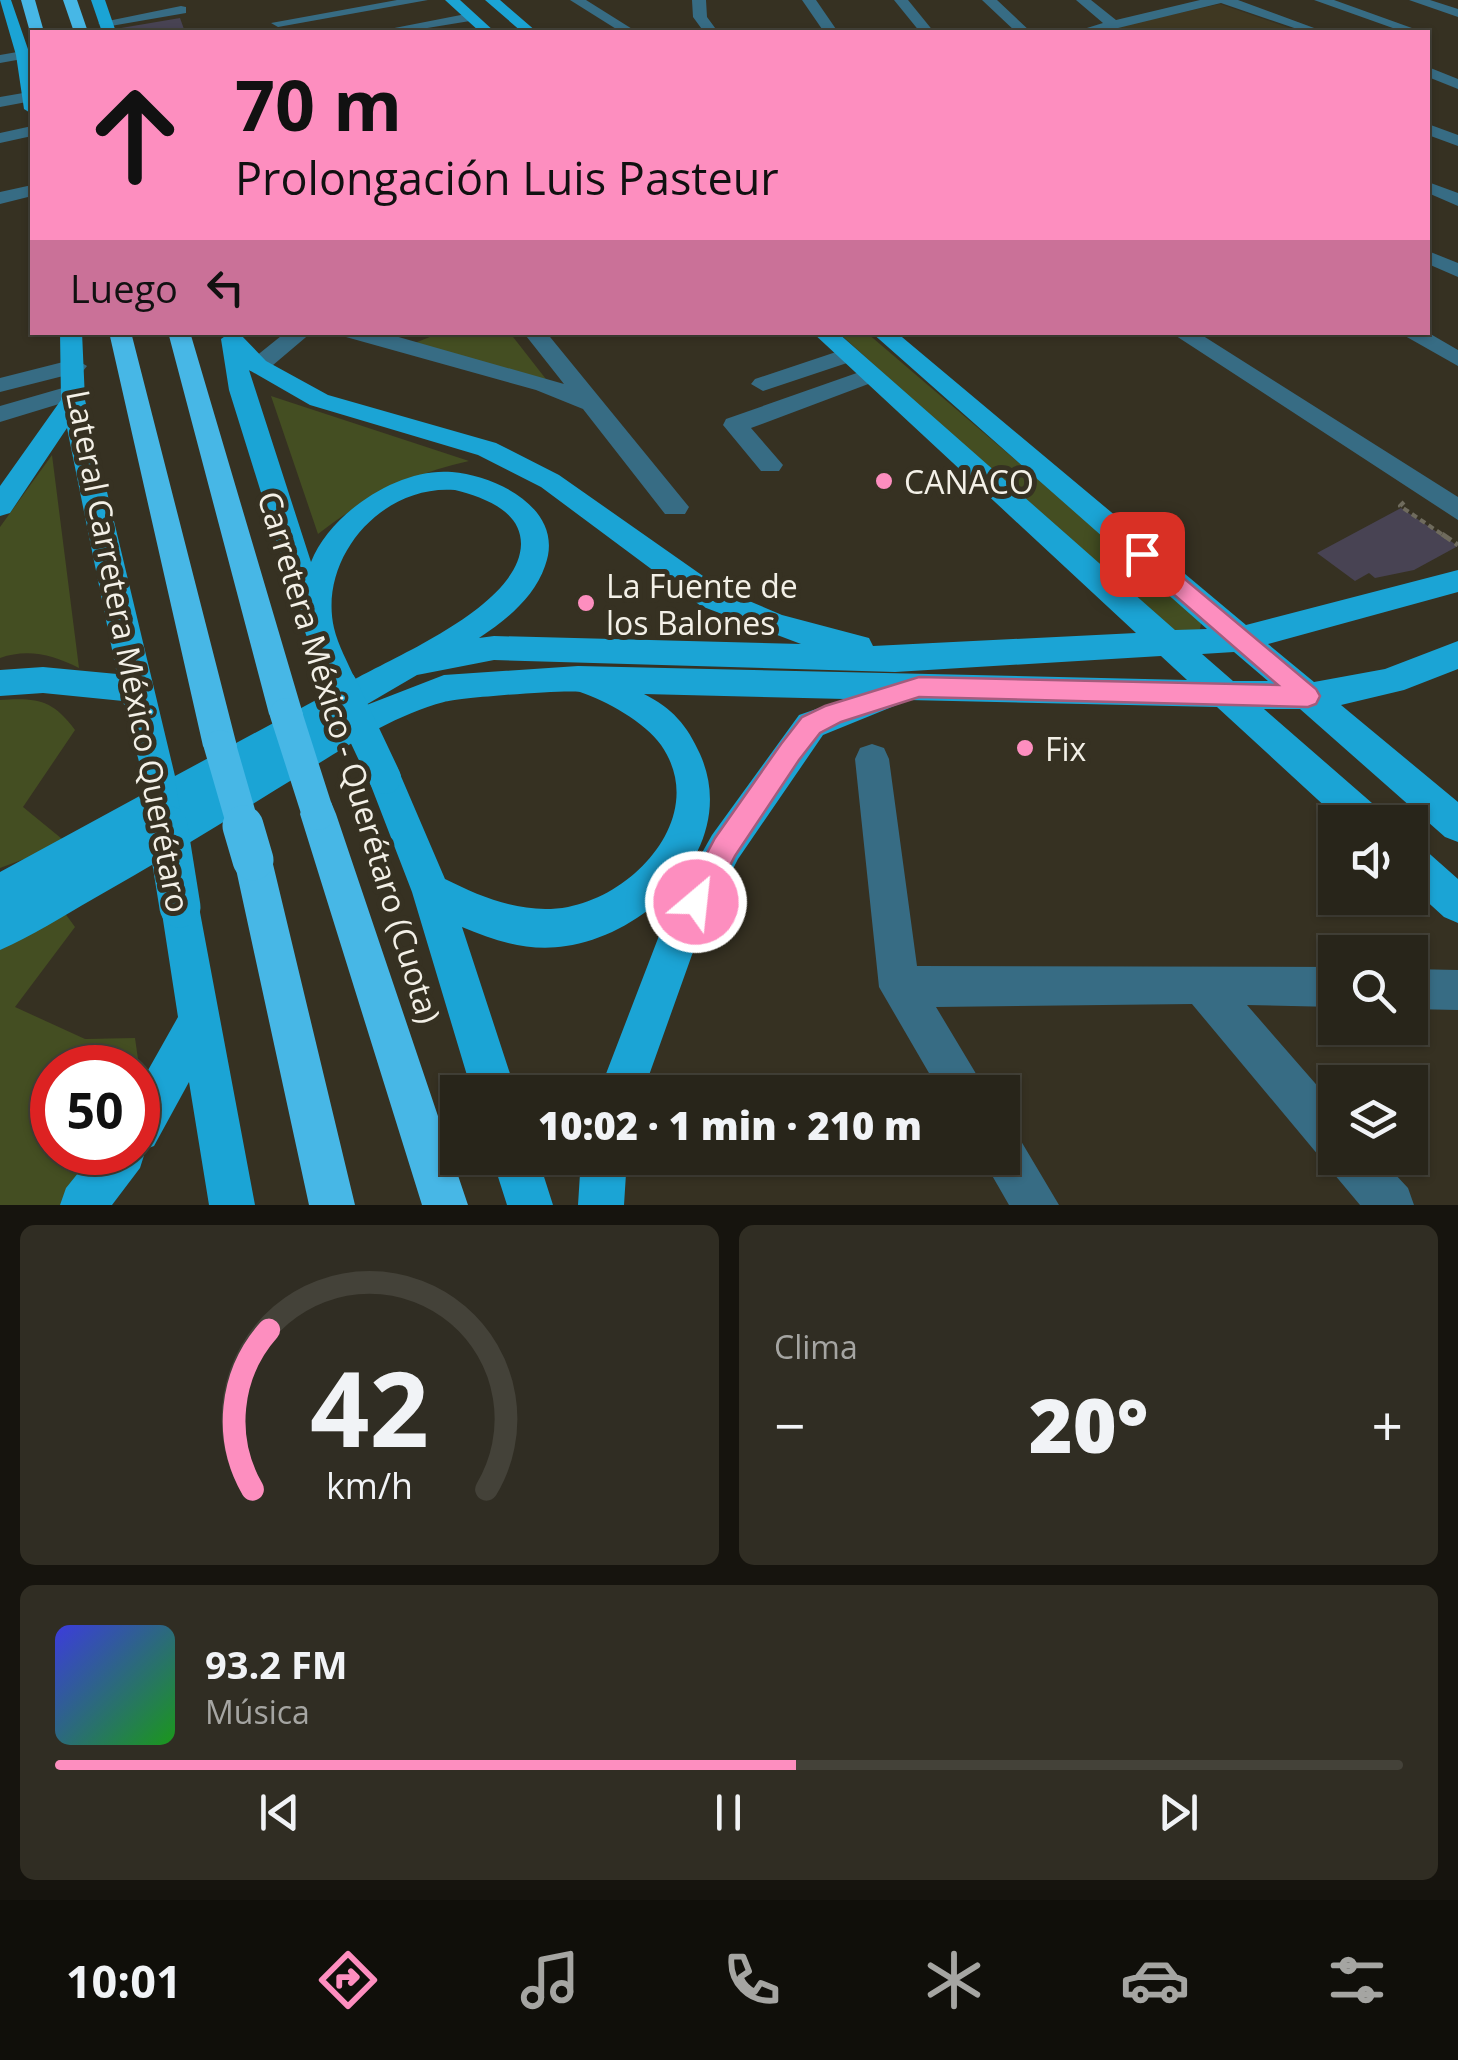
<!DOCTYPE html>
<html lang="es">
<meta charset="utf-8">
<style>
body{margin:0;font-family:"Open Sans",sans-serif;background:#302d23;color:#f1f3f6;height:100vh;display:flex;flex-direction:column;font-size:38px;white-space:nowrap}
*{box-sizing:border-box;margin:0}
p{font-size:32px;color:#a5a5a2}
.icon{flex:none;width:55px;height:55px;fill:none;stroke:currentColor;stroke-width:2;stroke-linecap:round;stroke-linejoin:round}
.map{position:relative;height:1205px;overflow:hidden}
.drawer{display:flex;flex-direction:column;gap:20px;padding:20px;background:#16140e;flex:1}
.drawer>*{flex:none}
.banner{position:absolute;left:30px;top:30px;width:1400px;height:305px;border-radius:0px;box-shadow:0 2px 8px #0004,0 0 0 2px #444239;background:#fd8ebf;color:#111;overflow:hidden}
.fabs{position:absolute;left:1318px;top:805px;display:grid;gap:20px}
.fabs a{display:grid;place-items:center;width:110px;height:110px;border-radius:0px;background:#28251a;box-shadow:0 2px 8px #0004,0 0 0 2px #444239;font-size:50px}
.speed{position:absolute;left:30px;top:1045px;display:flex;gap:20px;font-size:50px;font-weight:700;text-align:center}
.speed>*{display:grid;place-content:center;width:130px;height:130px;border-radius:50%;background:#28251a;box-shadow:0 2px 8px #0004,0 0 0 2px #444239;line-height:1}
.speed .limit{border:15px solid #d22;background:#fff;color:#111}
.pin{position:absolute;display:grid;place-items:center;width:85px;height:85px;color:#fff;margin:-42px;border-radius:20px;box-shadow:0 5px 15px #0006}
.me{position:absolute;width:110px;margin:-55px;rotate:28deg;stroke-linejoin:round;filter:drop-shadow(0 0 8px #0008)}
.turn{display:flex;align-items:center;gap:35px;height:210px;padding:0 40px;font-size:45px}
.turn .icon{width:130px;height:130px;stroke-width:2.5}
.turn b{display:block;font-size:70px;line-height:85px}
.then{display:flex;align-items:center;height:95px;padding:0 40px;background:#0003;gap:20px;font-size:38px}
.big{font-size:75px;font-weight:800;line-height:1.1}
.drawer .card{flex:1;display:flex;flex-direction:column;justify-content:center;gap:15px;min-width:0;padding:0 35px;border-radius:15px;background:#302d23}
.drawer .dial{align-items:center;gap:0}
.dial svg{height:260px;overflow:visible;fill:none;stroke:#444239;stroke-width:7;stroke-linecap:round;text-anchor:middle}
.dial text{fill:#f1f3f6;stroke:none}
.song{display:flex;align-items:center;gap:30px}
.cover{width:120px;height:120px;border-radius:15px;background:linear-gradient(135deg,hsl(240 70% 55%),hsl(120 70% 35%))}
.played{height:10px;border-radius:5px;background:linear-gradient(90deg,#fd8ebf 55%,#444239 55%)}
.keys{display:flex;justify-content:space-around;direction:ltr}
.heat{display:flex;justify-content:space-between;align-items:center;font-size:55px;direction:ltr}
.drawer .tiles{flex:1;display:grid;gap:20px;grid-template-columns:1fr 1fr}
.card:last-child{grid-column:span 2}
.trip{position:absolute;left:440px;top:1075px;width:580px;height:100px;border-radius:0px;background:#28251a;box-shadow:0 2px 8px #0004,0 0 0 2px #444239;font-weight:800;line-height:100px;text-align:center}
.dock{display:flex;height:160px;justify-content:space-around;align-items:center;background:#100f0a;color:#a5a5a2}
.dock .icon{width:70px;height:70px}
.dock .current{color:#fd8ebf}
.dock b{font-size:45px;color:#f1f3f6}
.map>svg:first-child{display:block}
</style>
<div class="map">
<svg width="1458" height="1205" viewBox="0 0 1458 1205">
<rect width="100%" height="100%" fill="#363122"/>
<path fill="#3f3822" d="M1220 4 1301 32H1092Z"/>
<path fill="#444e22" d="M460 332 510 333 549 383 407 346 440 333Z
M839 333H867L1202 619 1199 634 1168 632Z
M271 396 469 461C410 474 366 497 318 534Z
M52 455 79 668C53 655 28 648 0 658V527Z
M0 700C37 698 52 699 75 730L23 807 67 843 0 868Z
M56 901 75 927 15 1007 85 1039 135 1038 146 1115 138 1130V1068H52V1152L124 1153 83 1205H0V930Z"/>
<path fill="#484353" d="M180 18 185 32H122L121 28Z
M1401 508 1458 546 1414 570 1375 578 1369 573 1355 581 1317 553Z"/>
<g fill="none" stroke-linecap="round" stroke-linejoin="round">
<path stroke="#6f6b5d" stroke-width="4" stroke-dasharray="6 4" stroke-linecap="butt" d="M1404 502 1400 506 1446 537"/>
<path stroke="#6f6b5d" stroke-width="5" stroke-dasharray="11 5" stroke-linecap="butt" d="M1442 534 1458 545"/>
<path fill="#376c84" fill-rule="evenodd" d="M397 0H428L278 27 271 23Z
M570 0H586L637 32H621Z
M692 0H706L707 17 718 32H704L693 17Z
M802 0H816L838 32H824Z
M894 0H908L934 32H920Z
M982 0H997L1031 32H1016Z
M1076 0H1091L1116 20 1200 0H1238L1325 32H1306L1221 3 1114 29 1074 32 1103 23Z
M1314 0H1334L1423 32H1404Z
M1409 0H1430L1458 9V17Z
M181 6 186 7V13L105 27 98 23Z
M471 13 478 17 476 20 403 32H374Z
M23 51 30 55 28 58 0 63V55Z
M1428 67 1458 79V89L1428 77Z
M29 92 32 101 0 107V97Z
M1428 124 1458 135V146L1428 135Z
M32 126V136L0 143V133Z
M1428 182 1458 193V206L1428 193Z
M32 185V196L0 204V192Z
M1428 251 1458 263V277L1428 264Z
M286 332H312L266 371H250L246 366 250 361Z
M343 332H381L564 384 523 332H546L689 507 685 514H665L583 409 536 390 346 337Z
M1170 332H1197L1458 497V520Z
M1398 332H1427L1458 350V366Z
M848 348 860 355 856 360 763 391 751 384 755 379Z
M75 359 87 366 83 371 0 392V378Z
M871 368 883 375 879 380 751 428 783 465 779 471H761L723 425 726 419Z
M73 385 85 392 82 397 0 422V406Z
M872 744 884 748 889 759 917 966 1335 967V1007L1247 1005 1335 1106V1158H1380L1408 1188 1414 1205H1360L1334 1174 1328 1160 1319 1156 1192 1004 936 1007 987 1092H940L879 987 855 759 860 748Z
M1410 969 1458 970V1010L1410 1009Z
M1002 1129 1018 1136 1059 1205H1009L982 1158H1002Z"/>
<path fill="#1ba4d5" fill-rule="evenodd" d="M0 0H11L30 55 32 114 24 109 16 55Z
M91 0H105L116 32H102Z
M445 0H460L495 32H480Z
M485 0H500L537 32H522Z
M60 332H82L85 400 175 776 329 693 303 627 229 390 221 339 231 332 240 334 266 361 328 395 496 443 559 475 723 590 782 615 869 638 873 646 1136 633 812 332H837L1175 630 1207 629 871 332H896L1246 625 1458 570V592L1268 644 1314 682 1385 669 1458 641V669L1404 690 1341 705 1458 802V842L1445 837 1300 709H1264L1380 810 1385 822H1342L1217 707 909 700 823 735 738 859 698 938 643 1092H599L667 915 712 835 799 715 845 699 644 694C672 708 687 725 700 754 740 843 652 933 566 946 529 952 495 941 462 927L516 1092H472L412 892 368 778 373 767 385 762 397 767 445 879C483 898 524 915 568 907 637 894 709 814 661 745 645 722 605 700 580 692 568 689 458 698 444 702 391 716 341 750 295 778 228 819 162 860 93 899 63 916 32 936 0 950V872L147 792 123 701 43 693 0 696V670L43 667 117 674 67 428 10 513 0 516V486L61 400ZM249 370 310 405 478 455 541 487 701 606 801 644 494 636 479 638C506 620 534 598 545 566 566 510 498 476 452 472 399 467 330 513 311 562ZM455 490C482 497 521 510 521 544 520 604 400 654 355 679 348 663 338 645 334 628 318 558 382 484 455 490ZM1234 652 1268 681H1233L1202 654ZM1161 656 1187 680 578 666 444 675 364 706 417 675 494 660 895 672Z
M1410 843 1423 848 1458 879V923L1444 917 1410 886Z
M180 888 194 894 199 907 255 1205H209L189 1082 154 1146 146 1149 140 1168 112 1205H60L66 1188 95 1152H138V1088L178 1017 161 907 166 894Z
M492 1158H538L553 1205H507Z
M581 1158H627L624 1205H578Z"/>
<path fill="#47b7e6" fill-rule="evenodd" d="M21 0H35L44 32H30Z
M63 0H77L88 32H74Z
M109 332H131L237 746 232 756 220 761 208 756 203 746Z
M168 332H190L303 714 298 724 286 728 274 724 269 714Z
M318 797 331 802 336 814 468 1205H422L300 814 305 802Z
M253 842 266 847 272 860 355 1205H309L234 860 240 847Z"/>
<path stroke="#1ba4d5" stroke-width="32" d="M341 685 385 778
M159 781 167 829"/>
<path stroke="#1ba4d5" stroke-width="41" d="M167 826 180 907"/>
<path stroke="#47b7e6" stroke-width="32" d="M286 714 318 814
M220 746 244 829"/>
<path stroke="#47b7e6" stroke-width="41" d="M243 826 253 860"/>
</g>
<path fill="#fd8ebf" stroke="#a45c7c" stroke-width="2.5" d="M1142 546 1149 549 1316 689 1320 696 1316 704 1308 707 919 697 841 722 820 733 799 760 735 856 706 912 696 916 685 912 681 902 715 838 781 744 802 717 825 706 919 677 1278 685 1134 560 1131 554Z"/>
<g fill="#fd8ebf" stroke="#363122" stroke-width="4">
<circle cx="884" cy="481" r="10"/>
<circle cx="586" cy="603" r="10"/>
<circle cx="1025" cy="748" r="10"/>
</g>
<g text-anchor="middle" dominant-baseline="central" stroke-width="10" stroke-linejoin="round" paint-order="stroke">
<g font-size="32" fill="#f3f0e7" stroke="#363122" text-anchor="start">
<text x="904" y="481">CANACO</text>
<text x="606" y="585">La Fuente de<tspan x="606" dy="37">los Balones</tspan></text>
<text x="1045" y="748">Fix</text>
</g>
<g font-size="32" fill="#f3f0e7" stroke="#363122">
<text transform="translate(129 651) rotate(79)">Lateral Carretera México Querétaro</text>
<text transform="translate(350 757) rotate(73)">Carretera México - Querétaro (Cuota)</text>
</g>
</g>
</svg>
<div class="fabs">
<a><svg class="icon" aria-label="sound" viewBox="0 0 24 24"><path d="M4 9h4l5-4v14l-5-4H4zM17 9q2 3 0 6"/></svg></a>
<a><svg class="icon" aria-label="search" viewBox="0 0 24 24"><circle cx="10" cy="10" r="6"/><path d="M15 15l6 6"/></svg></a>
<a><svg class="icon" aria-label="layers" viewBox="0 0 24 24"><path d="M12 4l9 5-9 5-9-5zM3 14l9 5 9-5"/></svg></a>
</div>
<div class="speed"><div class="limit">50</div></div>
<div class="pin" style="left:1142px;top:554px;background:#d93025"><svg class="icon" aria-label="arrive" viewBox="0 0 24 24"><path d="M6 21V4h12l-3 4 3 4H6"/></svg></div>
<svg class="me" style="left:696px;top:902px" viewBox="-20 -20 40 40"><circle r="17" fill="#fd8ebf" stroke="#fff" stroke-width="3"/><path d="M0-11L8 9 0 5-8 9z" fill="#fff"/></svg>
<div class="trip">10:02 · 1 min · 210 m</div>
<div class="banner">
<div class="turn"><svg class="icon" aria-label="ahead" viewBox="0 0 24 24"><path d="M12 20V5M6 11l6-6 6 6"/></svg><div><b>70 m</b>Prolongación Luis Pasteur</div></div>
<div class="then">Luego<svg class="icon" aria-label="left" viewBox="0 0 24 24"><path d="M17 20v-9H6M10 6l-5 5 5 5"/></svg></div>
</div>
</div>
<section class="drawer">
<div class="tiles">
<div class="card dial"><svg viewBox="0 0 100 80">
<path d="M14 69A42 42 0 1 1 86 69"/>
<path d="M14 69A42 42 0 0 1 19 20" stroke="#fd8ebf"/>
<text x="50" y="56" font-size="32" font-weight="700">42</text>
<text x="50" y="72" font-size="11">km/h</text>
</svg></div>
<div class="card"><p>Clima</p>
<div class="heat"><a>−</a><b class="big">20°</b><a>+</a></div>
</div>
<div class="card">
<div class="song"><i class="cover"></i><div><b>93.2 FM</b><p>Música</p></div></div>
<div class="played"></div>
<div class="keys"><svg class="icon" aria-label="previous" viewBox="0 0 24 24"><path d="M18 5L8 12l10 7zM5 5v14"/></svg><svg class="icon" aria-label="pause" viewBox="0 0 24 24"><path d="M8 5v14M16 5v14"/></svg><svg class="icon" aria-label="next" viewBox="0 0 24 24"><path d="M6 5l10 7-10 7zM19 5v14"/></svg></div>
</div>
</div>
</section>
<nav class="dock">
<b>10:01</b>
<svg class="icon current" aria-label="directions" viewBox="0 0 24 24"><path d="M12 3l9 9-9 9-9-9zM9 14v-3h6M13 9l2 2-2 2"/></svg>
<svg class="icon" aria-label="music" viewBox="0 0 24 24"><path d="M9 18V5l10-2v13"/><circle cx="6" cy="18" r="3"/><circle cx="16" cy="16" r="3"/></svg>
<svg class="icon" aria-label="phone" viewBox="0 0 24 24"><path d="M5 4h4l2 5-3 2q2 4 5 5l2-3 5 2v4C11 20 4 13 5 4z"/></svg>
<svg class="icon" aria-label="climate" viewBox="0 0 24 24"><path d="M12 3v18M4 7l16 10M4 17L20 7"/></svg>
<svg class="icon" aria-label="car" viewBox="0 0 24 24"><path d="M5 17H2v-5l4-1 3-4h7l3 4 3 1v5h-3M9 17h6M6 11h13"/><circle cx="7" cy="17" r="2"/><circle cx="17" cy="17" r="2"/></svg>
<svg class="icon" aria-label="filters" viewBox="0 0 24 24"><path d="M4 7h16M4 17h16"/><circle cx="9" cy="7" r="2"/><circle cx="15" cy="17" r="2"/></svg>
</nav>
